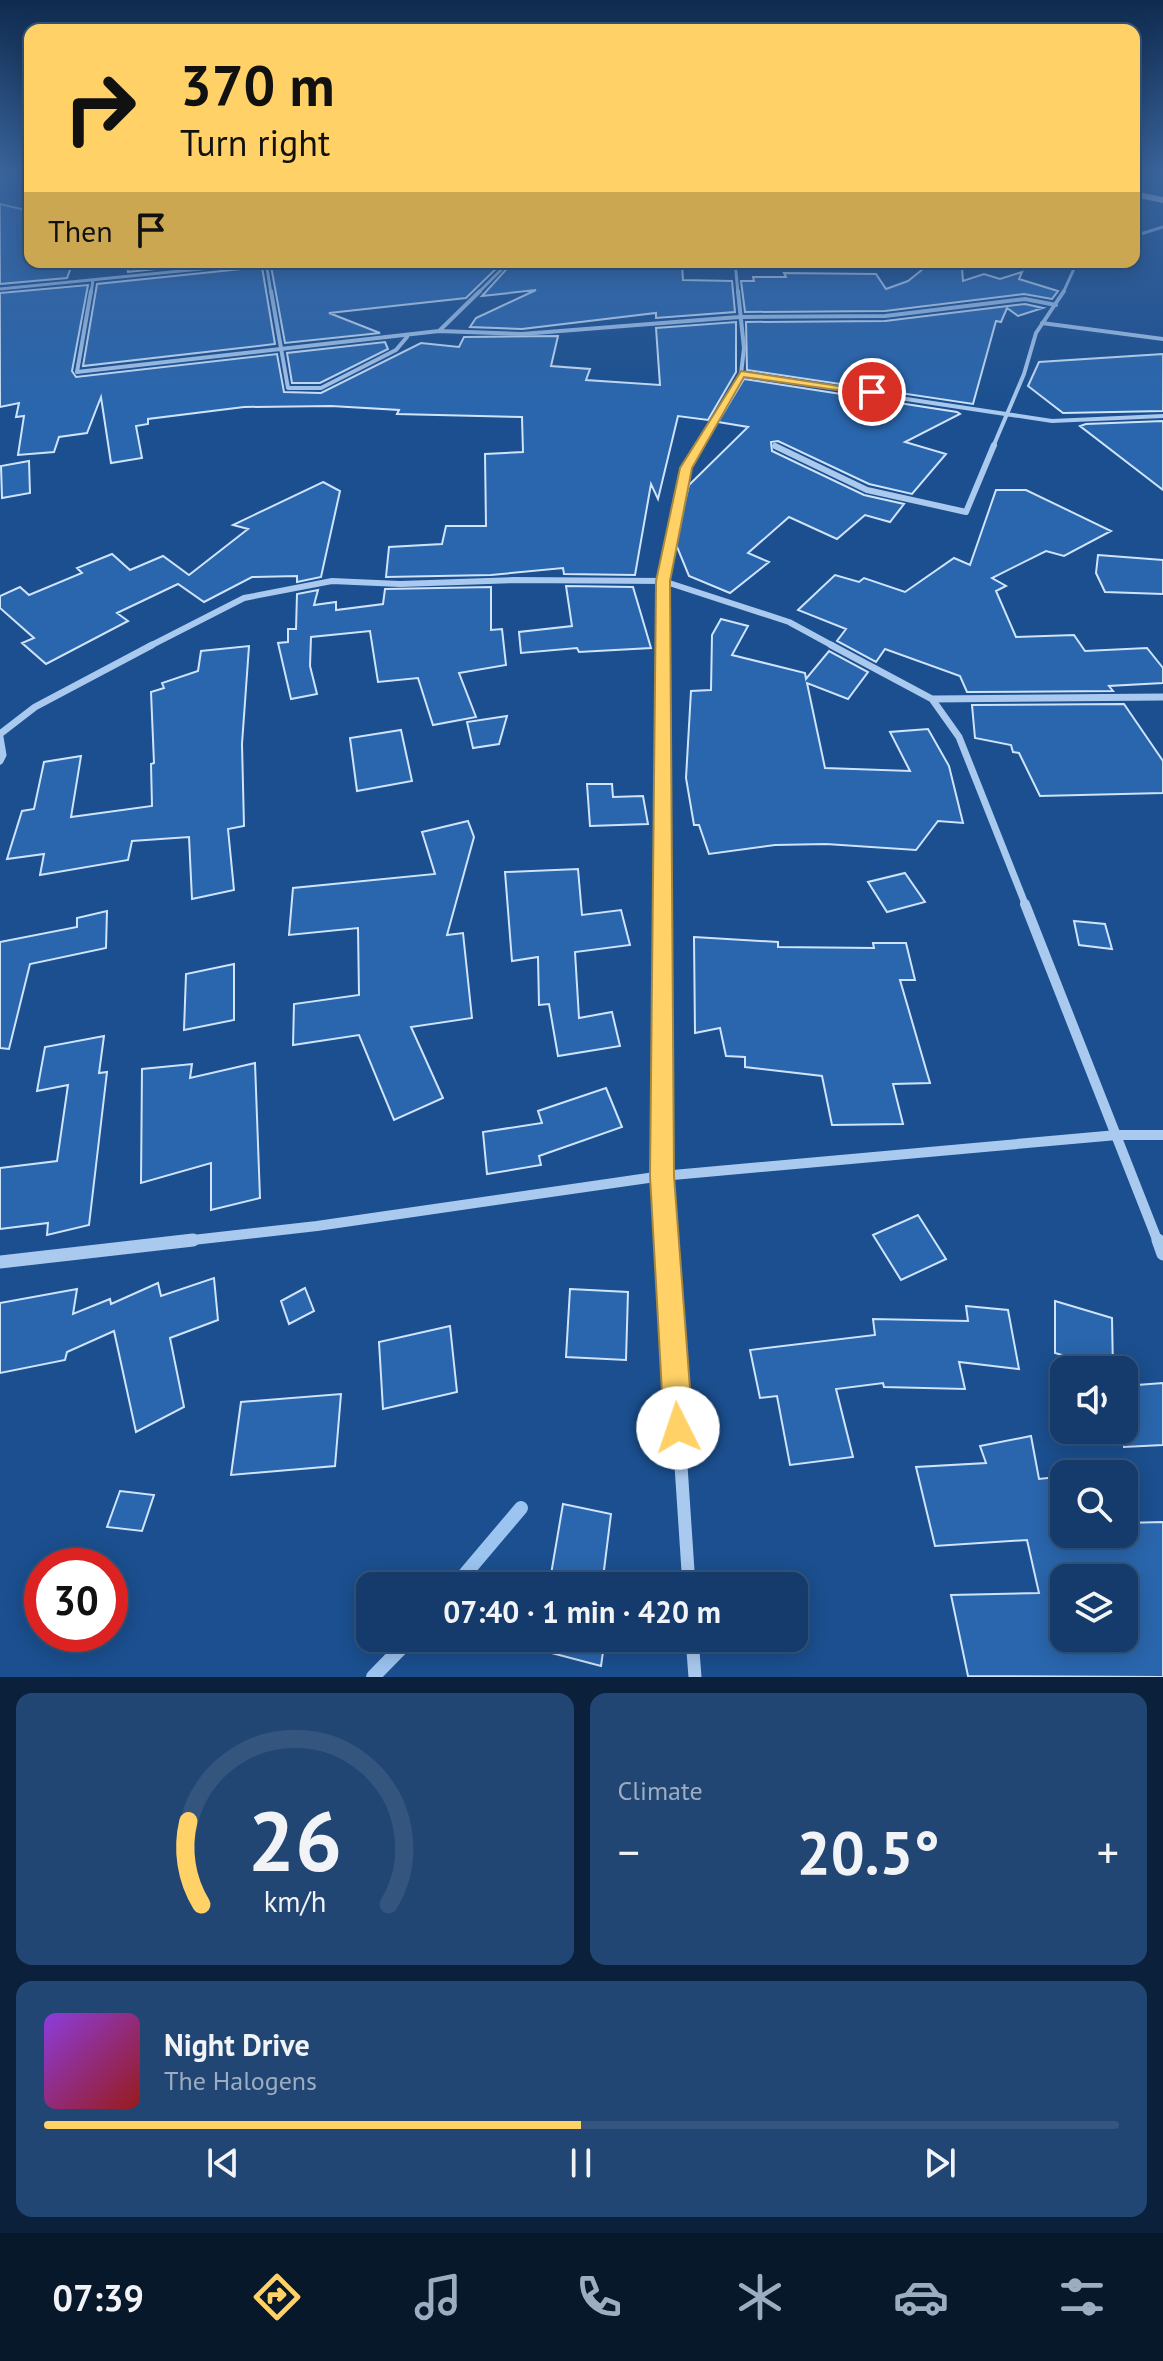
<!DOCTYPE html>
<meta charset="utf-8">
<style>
body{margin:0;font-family:"PT Sans",sans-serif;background:#214673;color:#f1f3f6;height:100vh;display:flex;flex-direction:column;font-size:30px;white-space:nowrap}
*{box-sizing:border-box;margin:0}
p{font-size:26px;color:#9dadc1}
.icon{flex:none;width:44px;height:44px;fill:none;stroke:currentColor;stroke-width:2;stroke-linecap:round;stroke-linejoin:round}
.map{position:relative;height:1677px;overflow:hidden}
.panel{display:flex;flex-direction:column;gap:16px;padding:16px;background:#0b203b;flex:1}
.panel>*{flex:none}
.guide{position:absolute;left:24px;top:24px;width:1116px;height:244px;border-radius:16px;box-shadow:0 4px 20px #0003,0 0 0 2px #33557e;background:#ffd166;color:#111;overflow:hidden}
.controls{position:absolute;left:1050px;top:1356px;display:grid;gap:16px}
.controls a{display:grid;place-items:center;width:88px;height:88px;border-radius:16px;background:#143b6b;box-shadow:0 4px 20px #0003,0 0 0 2px #33557e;font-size:40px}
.speed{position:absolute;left:24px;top:1548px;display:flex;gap:16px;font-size:40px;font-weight:700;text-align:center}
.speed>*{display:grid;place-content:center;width:104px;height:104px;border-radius:50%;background:#143b6b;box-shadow:0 4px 20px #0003,0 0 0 2px #33557e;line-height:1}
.speed .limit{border:12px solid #d22;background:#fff;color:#111}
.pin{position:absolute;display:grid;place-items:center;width:68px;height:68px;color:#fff;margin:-34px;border:4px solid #fff;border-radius:50%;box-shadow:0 2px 8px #0007}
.me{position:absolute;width:88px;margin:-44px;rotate:356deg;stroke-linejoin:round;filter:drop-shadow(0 0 6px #0008)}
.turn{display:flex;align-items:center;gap:28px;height:168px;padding:0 24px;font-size:36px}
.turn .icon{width:104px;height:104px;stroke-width:2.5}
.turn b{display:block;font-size:56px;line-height:68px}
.then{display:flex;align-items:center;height:76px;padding:0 24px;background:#0003;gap:16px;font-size:30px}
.big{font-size:60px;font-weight:800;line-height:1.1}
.panel .card{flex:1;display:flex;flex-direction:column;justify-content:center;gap:12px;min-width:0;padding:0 28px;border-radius:16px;background:#214673}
.panel .dial{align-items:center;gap:0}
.dial svg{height:208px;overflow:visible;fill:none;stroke:#33557e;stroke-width:7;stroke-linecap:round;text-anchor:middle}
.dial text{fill:#f1f3f6;stroke:none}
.song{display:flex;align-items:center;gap:24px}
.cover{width:96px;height:96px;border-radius:12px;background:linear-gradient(135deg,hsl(270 70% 55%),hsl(0 70% 35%))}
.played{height:8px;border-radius:4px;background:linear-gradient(90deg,#ffd166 50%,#33557e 50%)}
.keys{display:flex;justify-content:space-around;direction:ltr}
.heat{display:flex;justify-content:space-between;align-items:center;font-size:44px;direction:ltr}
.panel .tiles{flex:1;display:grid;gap:16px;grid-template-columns:1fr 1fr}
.card:last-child{grid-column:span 2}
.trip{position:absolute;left:356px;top:1572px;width:452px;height:80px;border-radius:16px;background:#143b6b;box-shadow:0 4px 20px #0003,0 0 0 2px #33557e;font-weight:800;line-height:80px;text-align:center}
.menu{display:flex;height:128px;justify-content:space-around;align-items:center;background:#08182b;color:#9dadc1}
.menu .icon{width:56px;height:56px}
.menu .selected{color:#ffd166}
.menu b{font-size:36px;color:#f1f3f6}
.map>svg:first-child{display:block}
</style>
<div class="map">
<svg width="1163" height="1677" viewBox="0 0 1163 1677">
<rect width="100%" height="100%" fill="#1b4f8f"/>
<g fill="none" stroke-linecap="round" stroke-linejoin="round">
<path stroke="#9cc4f0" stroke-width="14" d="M455 1586 521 1508
M373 1677 411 1638"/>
</g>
<path fill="#2a66ad" stroke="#cfe3fa" stroke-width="2" fill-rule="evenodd" d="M0 204 30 211V262H73L67 278 0 284Z
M127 262H225L128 272Z
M274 262H503L466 298 329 313 380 333 285 343 271 266Z
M513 262 682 265 683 280 732 281 735 312 656 318V313L522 329 470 327 476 318 536 290 482 296Z
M928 265 962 268 963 281 984 274 1000 279 1022 272 1019 279 1058 291 1052 299 1024 294 885 311 745 312 741 281H754L753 277H786L784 273 876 274 886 289 908 281Z
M262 267 275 344 83 366 97 284Z
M88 285 72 371 76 377 277 354 284 392 321 393 421 343 459 347 464 337 558 336 551 366 590 369 586 380 660 385 656 328 736 322V372L708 420 678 416 658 499 651 484 635 575 564 574 563 568 491 575 386 577 389 547 442 544 446 526H486L485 454 523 452 522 417 397 414 399 410 331 406 244 407 148 419V424L136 426 142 458 111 463 101 397 87 433 59 437 54 452 18 455 24 416 16 417 19 403 0 407V293Z
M1025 304 1043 308 1018 316 1007 308 1001 322 996 321 973 404 747 370 746 322 885 321Z
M385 342 388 349 320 383H292L287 353Z
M1163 354V411L1063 413 1028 386 1039 362Z
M744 379 957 412 960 414 905 442 946 454 912 494 869 484 778 441 771 442 772 451 864 495 904 504 890 522 865 515 837 539 789 517 748 553 769 562 730 593 689 576 675 542 689 485 748 427 718 422Z
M1163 421V490L1080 426 1086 424Z
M29 461 30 493 2 498 1 466Z
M323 482 340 491 321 577 297 582V576L252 577 204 602 178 584 117 613 128 621 46 664 22 643 34 638 0 608V596L20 587 29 595 82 573 77 568 112 554 130 570 163 556 189 575 248 529 233 525Z
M996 490H1026L1111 531 1064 556 1046 551 992 578 1006 586 996 591 1016 637 1074 635 1085 651 1147 648 1163 668V683L1109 686 1113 691 967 692 960 676 885 649 876 662 837 641 846 629 798 610 835 575 859 582 864 578 905 592 954 558 970 565Z
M1098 555 1163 560V594L1105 592 1096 573Z
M566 586 633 587 651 648 579 652 577 648 521 653 519 632 572 626Z
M491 587V630L502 629 506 665 459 673 476 717 433 725 418 678 378 682 370 631 311 637 310 666 317 694 291 699 278 643 288 642V629H296L297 594 318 590 314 605 336 602V610L383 604 385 589Z
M721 619 748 626 732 655 805 673 806 679 829 651 868 672 848 699 807 683 825 768 910 771 890 732 928 729 949 766 963 823 938 821 916 850 826 844 775 845 709 854 699 825H694L686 778 691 691 711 690 712 635Z
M249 646 242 744 244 826 228 829 234 890 192 899 189 837 132 841 128 860 40 875 44 854 7 859 22 811 34 809 44 762 81 756 71 817 152 806 151 764 154 763 151 692 164 688 162 683 198 671 201 651Z
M1124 704 1163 761V793L1040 796 1019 753 1013 752 1011 745 975 738 972 705Z
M507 716 499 744 473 748 467 722Z
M401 730 412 781 357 791 350 738Z
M587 784H612L613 797 643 796 648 824 590 826Z
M468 821 474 837 447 935 463 933 472 1018 411 1027 443 1098 394 1120 359 1035 293 1045 294 1004 359 995 358 928 289 935 293 888 435 874 422 832Z
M578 869 582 915 621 910 630 945 575 952 579 1018 612 1012 620 1046 558 1056 549 1004 539 1005 538 957 512 961 505 872Z
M905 873 925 902 887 912 868 882Z
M107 911 106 948 30 964 9 1049 0 1048V942L77 927V918Z
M1074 921 1105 924 1112 949 1079 945Z
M694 937 778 942V947L874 948 873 943H906L915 980H900L930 1083 893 1084 903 1124 832 1125 822 1076 745 1067V1057L726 1056 720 1028 695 1033Z
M234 964V1020L184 1030 186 974Z
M104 1036 99 1073 107 1072 89 1225 47 1235 48 1223 0 1229V1168L57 1161 68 1085 37 1091 45 1047Z
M255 1063 260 1198 211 1210V1163L141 1183 142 1069 192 1064 190 1078Z
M606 1088 622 1127 539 1156 541 1165 487 1174 483 1132 542 1123 538 1111Z
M918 1215 946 1259 901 1280 873 1235Z
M214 1278 218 1320 170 1338 184 1407 136 1432 114 1331 67 1352 65 1360 0 1373V1303L77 1289 73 1314 110 1299 111 1304 158 1283 161 1296Z
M305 1288 314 1311 289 1324 281 1301Z
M570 1289 628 1292 626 1360 566 1357Z
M1055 1301 1112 1318 1113 1370 1055 1353Z
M966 1306 1008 1310 1019 1369 959 1362 965 1389 884 1387 883 1383 836 1389 853 1457 790 1465 777 1396 760 1398 750 1350 875 1335 873 1319 968 1321Z
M450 1326 457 1392 383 1409 379 1342Z
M1163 1383V1445L1124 1447V1386Z
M341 1394 335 1466 231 1475 241 1402Z
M1031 1436 1039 1479 1057 1477 1064 1493V1534H1124V1523L1163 1522V1677L968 1676 951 1595 1039 1593 1027 1540 935 1546 916 1467 986 1463 980 1446ZM1064 1578H1124V1638H1064Z
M120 1491 154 1495 142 1531 107 1527Z
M563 1504 611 1514 602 1586H549Z
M526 1638H605L601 1666 525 1646Z"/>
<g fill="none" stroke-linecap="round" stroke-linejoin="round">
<path stroke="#a9c9ee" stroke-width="3" d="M1134 236 1163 227
M266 262 271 293
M735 262 738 293
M0 289 270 262
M91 293 93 280
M478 293 509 262
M1063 293 1077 262"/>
<path stroke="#a9c9ee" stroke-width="4" d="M91 291 77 372 439 331 522 334 739 317 885 316 1025 299 1056 305
M271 291 288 388H321L396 350 407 337
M1042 323 1163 339
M439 331 480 291
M741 374 1052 421 1163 416
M698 447 741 374 744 348 738 291
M993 447 1024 374 1036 333 1064 291"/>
<path stroke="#a9c9ee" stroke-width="6" d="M775 446 867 490 966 512 994 445
M148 647 244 598 332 581 400 584 514 580 663 581 789 622 835 647
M663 647C663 583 667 501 700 445"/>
<path stroke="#a9c9ee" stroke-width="7" d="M831 645 932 699 959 737 1026 906
M932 699 1163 697
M0 734 35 707 152 645
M0 737 3 755 0 761
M662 906 663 645"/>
<path stroke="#a9c9ee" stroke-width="10" d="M662 904V1176L666 1242
M1025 904 1158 1242
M175 1242 317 1226 662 1176 1117 1135H1163"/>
<path stroke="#a9c9ee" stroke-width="13" d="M666 1240 689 1586
M1158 1240 1163 1254
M0 1262 193 1240
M692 1638 695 1677"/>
<path fill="#fff" fill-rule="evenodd" d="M1134 191 1163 197V203L1134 197Z"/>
</g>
<linearGradient id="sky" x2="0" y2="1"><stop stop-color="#0f2b4f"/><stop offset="0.42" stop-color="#39639b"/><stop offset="1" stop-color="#39639b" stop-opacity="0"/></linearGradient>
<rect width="1163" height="408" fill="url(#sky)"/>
<path fill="#ffd166" stroke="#a68842" stroke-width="2" d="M741 371 877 392 872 395 744 377 692 468 670 581 674 1176 693 1428 688 1438 678 1443 668 1438 664 1428 650 1176 656 581 680 468Z"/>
</svg>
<div class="controls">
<a><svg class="icon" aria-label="sound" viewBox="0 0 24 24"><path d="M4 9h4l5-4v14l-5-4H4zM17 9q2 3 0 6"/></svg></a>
<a><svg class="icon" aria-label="search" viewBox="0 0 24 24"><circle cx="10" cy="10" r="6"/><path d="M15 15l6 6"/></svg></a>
<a><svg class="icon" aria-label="layers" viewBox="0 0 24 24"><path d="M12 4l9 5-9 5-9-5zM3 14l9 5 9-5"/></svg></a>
</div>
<div class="speed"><div class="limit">30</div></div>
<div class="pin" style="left:872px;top:392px;background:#d93025"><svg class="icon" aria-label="arrive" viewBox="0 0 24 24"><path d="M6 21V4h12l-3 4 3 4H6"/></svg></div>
<svg class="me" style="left:678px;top:1428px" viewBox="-20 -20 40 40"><circle r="19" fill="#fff"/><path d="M0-13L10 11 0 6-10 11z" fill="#ffd166"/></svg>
<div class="trip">07:40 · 1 min · 420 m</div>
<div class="guide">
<div class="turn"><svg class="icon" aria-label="right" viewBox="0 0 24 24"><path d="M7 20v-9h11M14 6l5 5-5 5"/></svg><div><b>370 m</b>Turn right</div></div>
<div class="then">Then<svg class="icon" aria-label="arrive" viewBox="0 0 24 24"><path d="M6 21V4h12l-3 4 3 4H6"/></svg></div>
</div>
</div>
<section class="panel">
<div class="tiles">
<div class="card dial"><svg viewBox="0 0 100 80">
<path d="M14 69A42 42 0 1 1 86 69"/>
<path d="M14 69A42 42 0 0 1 9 37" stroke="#ffd166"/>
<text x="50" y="56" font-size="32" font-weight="700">26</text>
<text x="50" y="72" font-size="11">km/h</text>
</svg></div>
<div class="card"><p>Climate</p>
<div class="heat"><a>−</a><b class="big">20.5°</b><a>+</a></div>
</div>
<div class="card">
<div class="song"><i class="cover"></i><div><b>Night Drive</b><p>The Halogens</p></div></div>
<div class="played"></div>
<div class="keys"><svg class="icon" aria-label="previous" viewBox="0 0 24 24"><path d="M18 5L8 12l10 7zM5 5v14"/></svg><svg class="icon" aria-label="pause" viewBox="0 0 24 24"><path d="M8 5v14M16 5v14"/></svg><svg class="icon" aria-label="next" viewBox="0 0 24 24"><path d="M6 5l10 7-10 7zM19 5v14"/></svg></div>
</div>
</div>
</section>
<nav class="menu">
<b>07:39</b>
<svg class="icon selected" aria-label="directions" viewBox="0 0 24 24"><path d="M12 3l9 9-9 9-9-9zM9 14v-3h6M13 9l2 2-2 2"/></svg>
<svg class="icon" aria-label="music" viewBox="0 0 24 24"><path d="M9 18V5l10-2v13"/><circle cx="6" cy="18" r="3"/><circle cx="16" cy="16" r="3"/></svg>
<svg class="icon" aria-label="phone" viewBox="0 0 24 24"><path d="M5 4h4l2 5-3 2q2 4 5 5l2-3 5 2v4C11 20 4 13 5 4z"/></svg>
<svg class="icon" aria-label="climate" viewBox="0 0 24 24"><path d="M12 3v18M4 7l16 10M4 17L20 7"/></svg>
<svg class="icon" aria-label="car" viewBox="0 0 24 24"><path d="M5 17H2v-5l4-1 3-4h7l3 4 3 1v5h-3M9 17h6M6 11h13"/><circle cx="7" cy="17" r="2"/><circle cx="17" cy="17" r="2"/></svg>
<svg class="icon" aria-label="filters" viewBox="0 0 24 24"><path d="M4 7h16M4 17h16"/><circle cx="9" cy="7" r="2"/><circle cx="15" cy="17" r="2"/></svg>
</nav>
